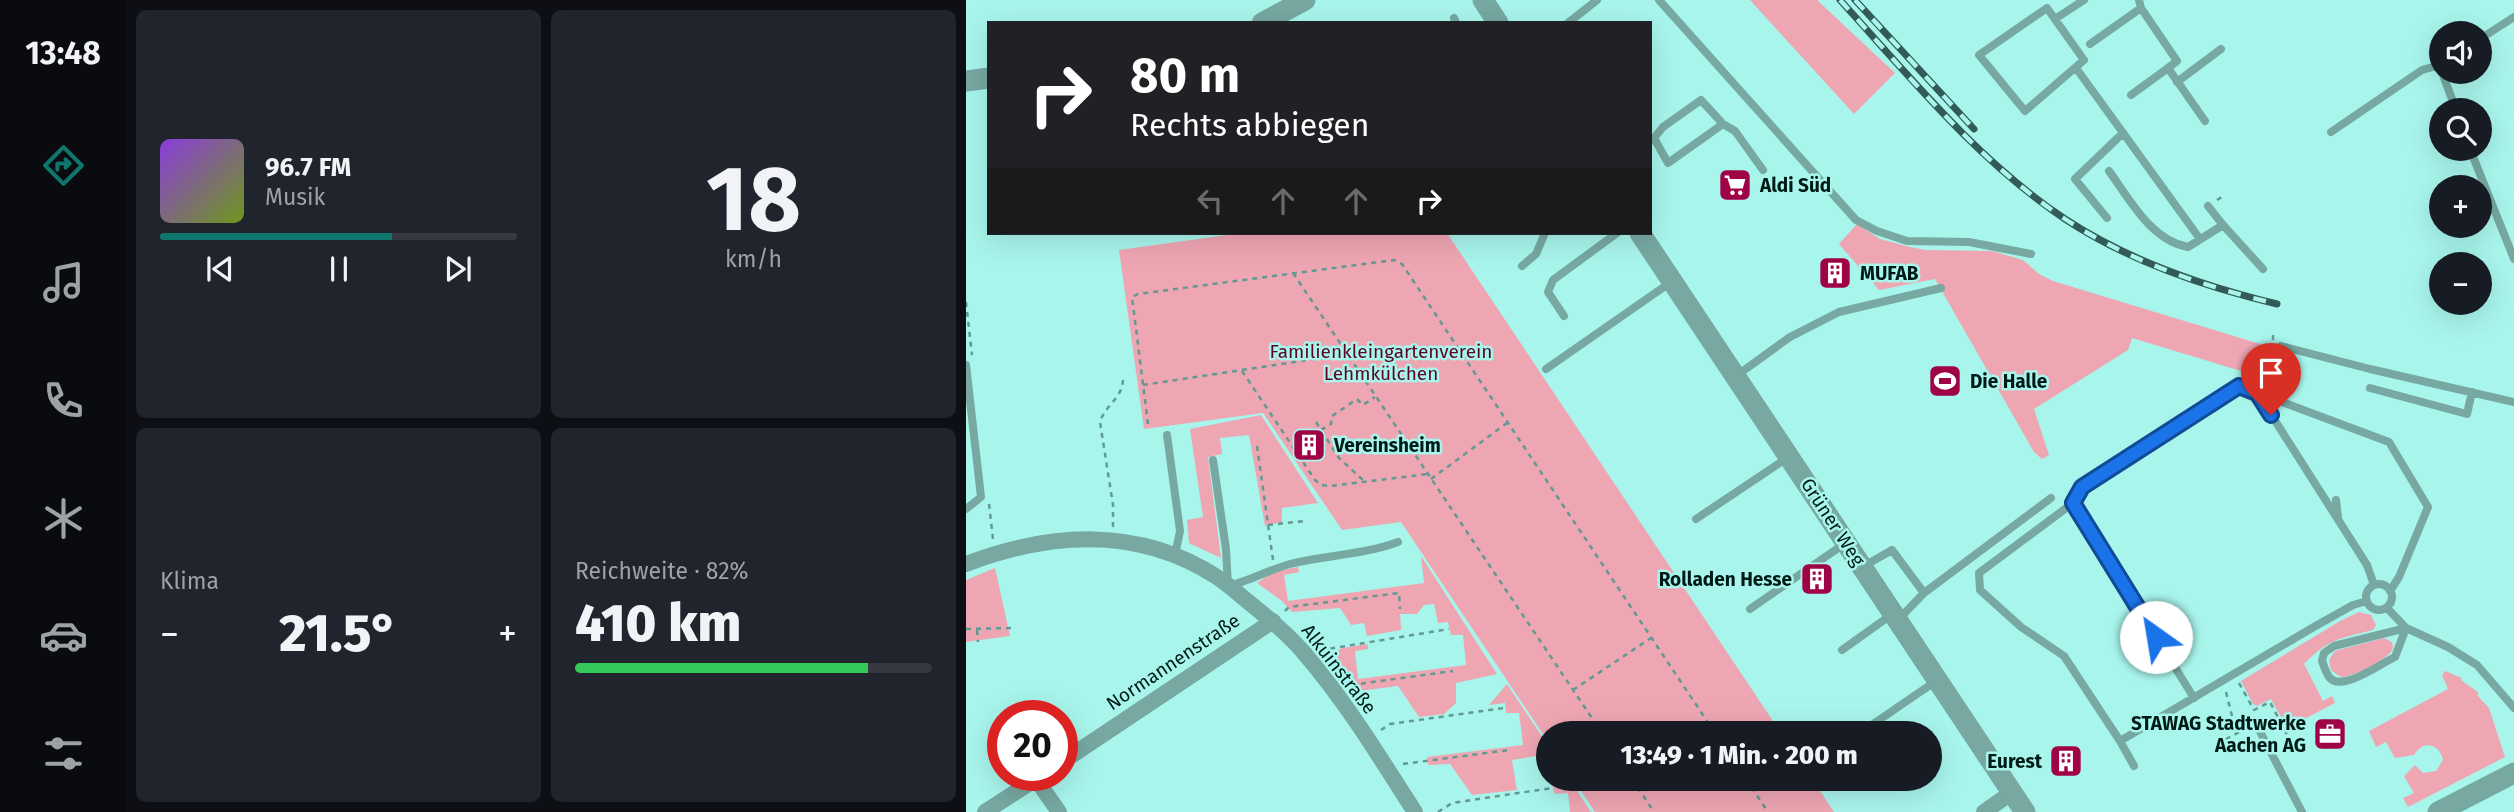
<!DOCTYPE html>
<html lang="de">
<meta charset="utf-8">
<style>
body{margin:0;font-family:"Fira Sans",sans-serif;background:#20242c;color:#f1f3f6;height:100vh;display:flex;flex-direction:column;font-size:26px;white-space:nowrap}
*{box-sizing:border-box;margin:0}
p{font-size:23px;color:#9ea1a6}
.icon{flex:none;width:38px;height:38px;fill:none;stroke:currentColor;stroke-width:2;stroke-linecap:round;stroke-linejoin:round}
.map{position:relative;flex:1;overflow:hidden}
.side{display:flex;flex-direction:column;gap:10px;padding:10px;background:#0d0f14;width:840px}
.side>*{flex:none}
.banner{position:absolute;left:21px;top:21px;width:665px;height:214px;border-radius:0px;box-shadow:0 7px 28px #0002;background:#202124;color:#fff;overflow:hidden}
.tools{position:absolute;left:1463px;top:21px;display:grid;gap:14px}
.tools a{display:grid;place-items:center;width:63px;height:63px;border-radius:50%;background:#171b24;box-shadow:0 7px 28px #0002;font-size:35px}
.speed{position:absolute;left:21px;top:700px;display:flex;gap:14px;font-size:35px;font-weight:700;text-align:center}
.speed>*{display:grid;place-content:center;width:91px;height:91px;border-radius:50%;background:#171b24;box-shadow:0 7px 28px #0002;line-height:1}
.speed .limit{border:10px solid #d22;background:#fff;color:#111}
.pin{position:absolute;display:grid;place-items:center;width:60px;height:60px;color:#fff;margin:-72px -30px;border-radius:50% 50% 50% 0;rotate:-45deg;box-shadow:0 0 7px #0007}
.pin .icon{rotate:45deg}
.me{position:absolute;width:77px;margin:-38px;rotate:328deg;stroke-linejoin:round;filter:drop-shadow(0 0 5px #0008)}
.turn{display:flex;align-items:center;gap:24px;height:147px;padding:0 28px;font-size:32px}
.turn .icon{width:91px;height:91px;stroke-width:2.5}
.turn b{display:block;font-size:49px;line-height:60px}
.lanes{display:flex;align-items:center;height:66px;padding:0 28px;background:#0003;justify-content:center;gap:35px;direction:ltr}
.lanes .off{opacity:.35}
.big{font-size:52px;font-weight:800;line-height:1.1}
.side .card{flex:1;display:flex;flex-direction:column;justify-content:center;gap:10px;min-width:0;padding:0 24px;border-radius:10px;background:#20242c}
.side .dial{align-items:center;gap:0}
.dial b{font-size:91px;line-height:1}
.song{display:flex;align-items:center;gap:21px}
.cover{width:84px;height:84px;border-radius:10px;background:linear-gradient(135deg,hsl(270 70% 55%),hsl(80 70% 35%))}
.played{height:7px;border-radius:4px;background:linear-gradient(90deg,#0f766e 65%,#363941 65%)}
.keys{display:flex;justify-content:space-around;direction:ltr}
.heat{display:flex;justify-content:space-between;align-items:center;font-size:38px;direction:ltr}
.charge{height:10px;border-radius:5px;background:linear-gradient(90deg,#34c759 82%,#363941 0)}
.side .tiles{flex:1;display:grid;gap:10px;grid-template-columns:repeat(2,1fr)}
.trip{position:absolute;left:570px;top:721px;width:406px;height:70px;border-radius:35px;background:#171b24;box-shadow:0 7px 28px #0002;font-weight:800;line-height:70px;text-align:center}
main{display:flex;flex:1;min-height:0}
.tab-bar{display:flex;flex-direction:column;width:126px;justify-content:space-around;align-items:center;background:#090b0e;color:#9ea1a6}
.tab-bar .icon{width:49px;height:49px}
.tab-bar .active{color:#0f766e}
.tab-bar b{font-size:32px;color:#f1f3f6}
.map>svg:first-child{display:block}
</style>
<main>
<nav class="tab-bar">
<b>13:48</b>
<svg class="icon active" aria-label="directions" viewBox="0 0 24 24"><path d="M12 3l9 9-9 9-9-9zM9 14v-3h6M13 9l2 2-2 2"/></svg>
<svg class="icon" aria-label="music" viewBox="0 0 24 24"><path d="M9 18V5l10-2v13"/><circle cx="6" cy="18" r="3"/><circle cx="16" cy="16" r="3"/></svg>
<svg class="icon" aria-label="phone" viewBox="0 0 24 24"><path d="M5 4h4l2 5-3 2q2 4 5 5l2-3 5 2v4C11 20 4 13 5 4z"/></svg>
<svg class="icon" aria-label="climate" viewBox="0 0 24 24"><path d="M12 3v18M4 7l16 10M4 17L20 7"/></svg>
<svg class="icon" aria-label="car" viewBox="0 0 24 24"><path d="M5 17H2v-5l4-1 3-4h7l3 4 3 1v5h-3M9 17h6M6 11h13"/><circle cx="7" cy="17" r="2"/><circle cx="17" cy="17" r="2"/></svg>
<svg class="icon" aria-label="filters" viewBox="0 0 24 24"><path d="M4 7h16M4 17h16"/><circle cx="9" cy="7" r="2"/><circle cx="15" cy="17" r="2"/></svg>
</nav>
<section class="side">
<div class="tiles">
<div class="card">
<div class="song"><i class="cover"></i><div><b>96.7 FM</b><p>Musik</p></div></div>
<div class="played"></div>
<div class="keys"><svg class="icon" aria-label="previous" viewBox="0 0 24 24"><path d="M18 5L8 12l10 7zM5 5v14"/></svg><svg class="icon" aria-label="pause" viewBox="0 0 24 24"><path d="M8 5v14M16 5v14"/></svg><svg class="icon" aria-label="next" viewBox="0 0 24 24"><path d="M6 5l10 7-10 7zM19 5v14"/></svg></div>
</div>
<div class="card dial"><b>18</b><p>km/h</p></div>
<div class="card"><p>Klima</p>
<div class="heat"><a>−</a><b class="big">21.5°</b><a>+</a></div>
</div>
<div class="card"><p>Reichweite · 82%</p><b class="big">410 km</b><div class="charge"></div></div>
</div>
</section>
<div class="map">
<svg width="1548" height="812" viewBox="0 0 1548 812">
<rect width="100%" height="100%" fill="#a8f5ec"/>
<path fill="#efa6b3" d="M784 0H851L929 73 888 114Z
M891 224 914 239 944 247 960 250 1026 251 1057 260 1073 274 1087 281 1304 347 1295 377 1166 338 1162 350 1068 409 1083 455 1076 459 1068 452 969 279 913 290 873 244Z
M276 233H481L815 733H583V743L435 522 376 530 297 413 178 429 153 250Z
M295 415 352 503 316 508V522L299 526 283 435 254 438 256 454 242 457 255 558 223 543 221 520 237 517 224 429Z
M455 556 531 674 490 683V703L478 714 453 717 432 686 393 691 366 654 376 648 402 644V649L389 651 392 679 500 665 497 635H485L482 622 472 623 468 604 458 605 451 614H434L435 630 401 636 398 623 385 625 374 608 326 612 316 601 291 583 307 572 332 567 333 572 318 575 322 601 458 583Z
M29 568 44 636 0 642V580Z
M1393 612 1405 615 1410 625 1407 630C1375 638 1362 639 1338 664L1357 701 1366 696 1369 703 1321 728 1305 699 1291 706 1287 704 1275 681 1374 621Z
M1418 638 1426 642 1427 648C1423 660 1388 676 1375 677L1365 670 1363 660 1369 651Z
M1479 671 1496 678 1495 680 1513 693 1511 695 1523 708 1539 757 1442 807 1437 798 1448 793 1438 776 1449 765 1457 773 1470 771 1477 760C1473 743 1457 740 1448 755L1429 758 1420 742 1410 747 1403 731 1482 689 1476 675Z
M541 684 583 747V776L576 755 546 760 551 790 506 795 484 764 462 765 461 757 557 745 553 713H540L539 703 523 705Z
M584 779H603L625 812H604L602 793 589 794Z
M607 779H846L868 812H629Z"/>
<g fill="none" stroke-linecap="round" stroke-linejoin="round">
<path stroke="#619993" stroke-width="2.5" stroke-dasharray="5 5" stroke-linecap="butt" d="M1251 200 1259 195
M327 273 636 733
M0 302 6 355
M1307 340V331
M276 371 349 480 355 485 364 486 462 474
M1295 384 1306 350
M177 385 381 354
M350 422 373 458 398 481
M182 424 166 297 172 294 428 260 436 264 749 733
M355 430 365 424 366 416 391 399 397 405 409 397
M291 446 307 560
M465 479 541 423
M23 504 27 539
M302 525 338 521
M147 527V505L134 422C139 405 156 399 157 380
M319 611 323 607 433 593 434 609
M0 629 47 628
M11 630 12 642
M356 654 362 649 483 629
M1273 683 1288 710 1304 702 1327 746 1317 751
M385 685 487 671
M607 690 685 638
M1260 692 1266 716
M415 730 424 724 538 708
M1251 744 1279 729
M437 764 543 750
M666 779 688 812
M780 779 802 812
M472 812 486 803 586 788"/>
<path stroke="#77a8a2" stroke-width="8" d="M693 0 890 220 911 231 941 241 1003 242 1065 254
M1173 0 1175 8 1211 61 1202 68
M1081 8 1118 60 1059 111 1013 55Z
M488 18 490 23
M1089 19 1118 0
M602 23 631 0
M1514 39 1548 17
M1124 44 1175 8
M1110 68 1234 239
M1476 72 1490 110
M1211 82 1255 49
M1165 95 1202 68 1239 121
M1365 132 1456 70 1474 65
M688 138 697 127 735 100 757 124 769 131 797 170
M684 141 688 138 702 163 757 124
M1504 149 1548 259
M1143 171C1163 198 1185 241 1222 247L1257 225 1297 269
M1242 206 1257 225
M1141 218 1109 179 1157 133
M556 266 570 254 579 233
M598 316 582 292 587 280 651 233
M1315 346 1404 369 1548 402
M0 365 15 497 0 509
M580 369 705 282
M770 376 824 337 873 312 975 288
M1404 388 1501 414 1506 392
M1292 394 1401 565 1408 585
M201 435 214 531 209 555
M247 460 260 549 262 586C284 581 302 570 324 564 360 555 397 555 432 542
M1370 500 1372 518
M1107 503 1013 573 1014 590 1055 627 1098 656 1154 741 1168 766
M730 519 821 458
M898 566 926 550 958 593 932 620
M1400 597a13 13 0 1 1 26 0a13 13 0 1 1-26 0Z
M958 593 1085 498
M1421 608 1440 628 1482 647 1511 665 1548 708
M784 609 878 544
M1440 628 1429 657C1414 664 1375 693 1363 677 1360 673 1358 666 1356 661L1358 653 1368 646Z
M876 650 925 615
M1228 698 1107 503 1116 487 1273 386 1423 442 1462 507 1433 577 1424 591
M1289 722 1336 812
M894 733 970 681
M1154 741 1346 628 1387 605 1401 601"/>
<path stroke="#77a8a2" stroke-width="16" d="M0 564C84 532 173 526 251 577 261 584 271 592 280 600 301 617 322 634 339 654 381 703 414 758 449 812
M96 762 307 621
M70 779 93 812
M19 812 76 775
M1018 812 1045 793"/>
<path stroke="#77a8a2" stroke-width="21" d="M517 0 532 23
M296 23 339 0
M0 81 23 78
M674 233 1059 812
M1472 812 1548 773"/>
<defs>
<path id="rail" d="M874 0C944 77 1012 161 1099 219 1163 261 1236 286 1311 304
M889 0 1008 129"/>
</defs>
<use href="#rail" stroke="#325b57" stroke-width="7"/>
<use href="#rail" stroke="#a8f5ec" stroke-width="4.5" stroke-dasharray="13" stroke-linecap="butt"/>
</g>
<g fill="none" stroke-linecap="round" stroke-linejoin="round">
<defs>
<path id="route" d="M1190 637 1107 503 1116 487 1273 386 1291 393 1305 415"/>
</defs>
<use href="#route" stroke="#114b97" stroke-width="18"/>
<use href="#route" stroke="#1a73e8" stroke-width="12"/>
</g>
<defs>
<symbol id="supermarket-square" viewBox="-11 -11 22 22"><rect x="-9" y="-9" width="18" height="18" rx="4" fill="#9f0345" stroke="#a8f5ec"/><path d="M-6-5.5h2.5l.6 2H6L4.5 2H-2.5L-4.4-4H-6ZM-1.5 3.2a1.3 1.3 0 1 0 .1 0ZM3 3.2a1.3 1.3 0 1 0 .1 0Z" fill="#fff"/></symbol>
<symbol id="building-square" viewBox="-11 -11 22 22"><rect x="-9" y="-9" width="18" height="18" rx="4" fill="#9f0345" stroke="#a8f5ec"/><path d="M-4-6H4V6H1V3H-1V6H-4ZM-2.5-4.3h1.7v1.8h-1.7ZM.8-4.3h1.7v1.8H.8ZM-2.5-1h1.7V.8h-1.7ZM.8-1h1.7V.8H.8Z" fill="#fff"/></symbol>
<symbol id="stadium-square" viewBox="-11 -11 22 22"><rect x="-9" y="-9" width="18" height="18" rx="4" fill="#9f0345" stroke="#a8f5ec"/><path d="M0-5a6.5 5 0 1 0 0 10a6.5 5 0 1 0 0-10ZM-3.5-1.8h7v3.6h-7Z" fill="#fff"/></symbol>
<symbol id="office-square" viewBox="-11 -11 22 22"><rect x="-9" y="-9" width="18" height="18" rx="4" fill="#9f0345" stroke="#a8f5ec"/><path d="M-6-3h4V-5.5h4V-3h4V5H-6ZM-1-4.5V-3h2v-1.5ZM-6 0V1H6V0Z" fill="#fff"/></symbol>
</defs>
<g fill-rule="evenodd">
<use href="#supermarket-square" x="750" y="166" width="38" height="38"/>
<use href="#building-square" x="850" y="254" width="38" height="38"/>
<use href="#stadium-square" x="960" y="362" width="38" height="38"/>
<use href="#building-square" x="324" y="426" width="38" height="38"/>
<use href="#building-square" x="832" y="560" width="38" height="38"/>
<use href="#office-square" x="1345" y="715" width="38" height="38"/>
<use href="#building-square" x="1081" y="742" width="38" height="38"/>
</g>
<g text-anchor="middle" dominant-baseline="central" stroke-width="5" stroke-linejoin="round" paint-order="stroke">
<g font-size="19" font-weight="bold" fill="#001a18" stroke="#a8f5ec" text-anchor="start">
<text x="794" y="185">Aldi Süd</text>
<text x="894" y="273">MUFAB</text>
<text x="1004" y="381">Die Halle</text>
<text x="368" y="445">Vereinsheim</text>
<text x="826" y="579" text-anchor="end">Rolladen Hesse</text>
<text x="1340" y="723" text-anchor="end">STAWAG Stadtwerke<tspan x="1340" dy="22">Aachen AG</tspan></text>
<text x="1076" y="761" text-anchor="end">Eurest</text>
</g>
<g font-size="19" fill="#5a0324" stroke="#a8f5ec">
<text x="415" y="351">Familienkleingartenverein<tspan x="415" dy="22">Lehmkülchen</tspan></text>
</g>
<g font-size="19" fill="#001a18" stroke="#a8f5ec">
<text transform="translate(867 522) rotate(57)">Grüner Weg</text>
<text transform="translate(207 662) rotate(-34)">Normannenstraße</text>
<text transform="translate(373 669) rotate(52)">Alkuinstraße</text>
</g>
</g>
</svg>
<div class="tools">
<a><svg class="icon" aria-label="sound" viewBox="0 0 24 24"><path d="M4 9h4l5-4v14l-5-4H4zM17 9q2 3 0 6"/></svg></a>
<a><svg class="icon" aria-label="search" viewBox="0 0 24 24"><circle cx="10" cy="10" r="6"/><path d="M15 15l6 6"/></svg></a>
<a>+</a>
<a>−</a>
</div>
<div class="speed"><div class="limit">20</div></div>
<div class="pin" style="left:1305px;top:415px;background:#d93025"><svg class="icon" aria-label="arrive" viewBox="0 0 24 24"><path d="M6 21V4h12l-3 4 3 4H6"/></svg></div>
<svg class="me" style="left:1190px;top:637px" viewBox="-20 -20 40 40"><circle r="19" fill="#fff"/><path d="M0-13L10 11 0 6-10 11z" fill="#1a73e8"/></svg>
<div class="trip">13:49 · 1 Min. · 200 m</div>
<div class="banner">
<div class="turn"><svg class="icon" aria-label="right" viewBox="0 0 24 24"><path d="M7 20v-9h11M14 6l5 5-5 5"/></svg><div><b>80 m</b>Rechts abbiegen</div></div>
<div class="lanes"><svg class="icon off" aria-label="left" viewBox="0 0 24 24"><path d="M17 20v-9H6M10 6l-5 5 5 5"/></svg><svg class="icon off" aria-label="ahead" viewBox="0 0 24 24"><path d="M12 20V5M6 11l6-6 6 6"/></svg><svg class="icon off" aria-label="ahead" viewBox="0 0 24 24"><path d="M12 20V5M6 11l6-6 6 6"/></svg><svg class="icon" aria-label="right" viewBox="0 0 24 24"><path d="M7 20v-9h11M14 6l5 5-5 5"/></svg></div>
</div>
</div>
</main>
